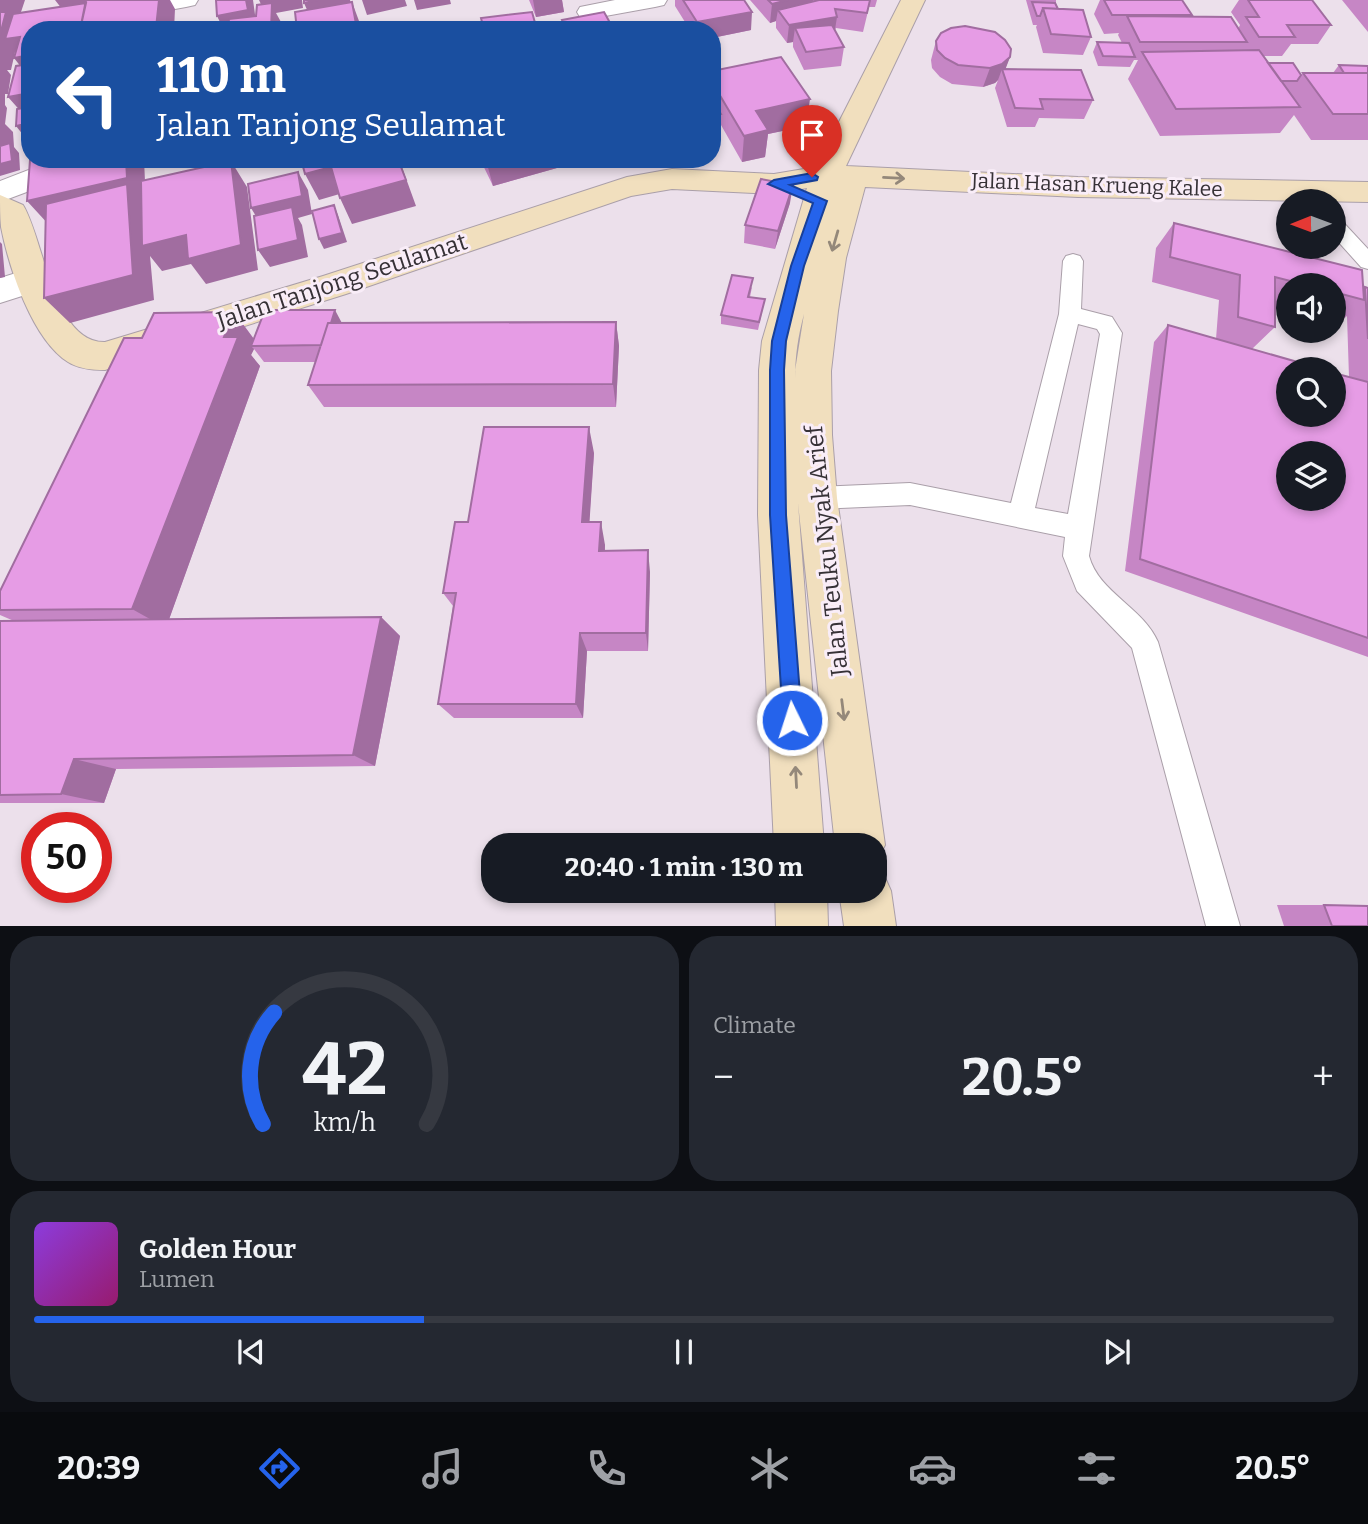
<!DOCTYPE html>
<meta charset="utf-8">
<style>
body{margin:0;font-family:Bitter,serif;background:#242831;color:#f1f3f6;height:100vh;display:flex;flex-direction:column;font-size:26px;white-space:nowrap}
*{box-sizing:border-box;margin:0}
p{font-size:23px;color:#9ea1a6}
.icon{flex:none;width:38px;height:38px;fill:none;stroke:currentColor;stroke-width:2;stroke-linecap:round;stroke-linejoin:round}
.map{position:relative;height:926px;overflow:hidden}
.drawer{display:flex;flex-direction:column;gap:10px;padding:10px;background:#0d0f14;flex:1}
.drawer>*{flex:none}
.banner{position:absolute;left:21px;top:21px;width:700px;height:147px;border-radius:28px;box-shadow:0 4px 10px #0003;background:#1a4fa0;color:#fff;overflow:hidden}
.needle{width:46px;rotate:269deg}
.fabs{position:absolute;left:1276px;top:189px;display:grid;gap:14px}
.fabs a{display:grid;place-items:center;width:70px;height:70px;border-radius:50%;background:#171b24;box-shadow:0 4px 10px #0003;font-size:35px}
.speed{position:absolute;left:21px;top:812px;display:flex;gap:14px;font-size:35px;font-weight:700;text-align:center}
.speed>*{display:grid;place-content:center;width:91px;height:91px;border-radius:50%;background:#171b24;box-shadow:0 4px 10px #0003;line-height:1}
.speed .limit{border:10px solid #d22;background:#fff;color:#111}
.pin{position:absolute;display:grid;place-items:center;width:60px;height:60px;color:#fff;margin:-72px -30px;border-radius:50% 50% 50% 0;rotate:-45deg;box-shadow:0 0 7px #0007}
.pin .icon{rotate:45deg}
.me{position:absolute;width:77px;margin:-38px;rotate:356deg;stroke-linejoin:round;filter:drop-shadow(0 0 5px #0008)}
.turn{display:flex;align-items:center;gap:24px;height:147px;padding:0 21px;font-size:32px}
.turn .icon{width:91px;height:91px;stroke-width:2.5}
.turn b{display:block;font-size:49px;line-height:60px}
.big{font-size:52px;font-weight:700;line-height:1.1}
.drawer .card{flex:1;display:flex;flex-direction:column;justify-content:center;gap:10px;min-width:0;padding:0 24px;border-radius:28px;background:#242831}
.drawer .dial{align-items:center;gap:0}
.dial svg{height:182px;overflow:visible;fill:none;stroke:#363941;stroke-width:7;stroke-linecap:round;text-anchor:middle}
.dial text{fill:#f1f3f6;stroke:none}
.song{display:flex;align-items:center;gap:21px}
.cover{width:84px;height:84px;border-radius:10px;background:linear-gradient(135deg,hsl(270 70% 55%),hsl(320 70% 35%))}
.played{height:7px;border-radius:4px;background:linear-gradient(90deg,#2563eb 30%,#363941 30%)}
.keys{display:flex;justify-content:space-around;direction:ltr}
.heat{display:flex;justify-content:space-between;align-items:center;font-size:38px;direction:ltr}
.drawer .tiles{flex:1;display:grid;gap:10px;grid-template-columns:1fr 1fr}
.card:last-child{grid-column:span 2}
.trip{position:absolute;left:481px;top:833px;width:406px;height:70px;border-radius:28px;background:#171b24;box-shadow:0 4px 10px #0003;font-weight:700;line-height:70px;text-align:center}
.menu{display:flex;height:112px;justify-content:space-around;align-items:center;background:#090b0e;color:#9ea1a6}
.menu .icon{width:49px;height:49px}
.menu .on{color:#2563eb}
.menu b{font-size:32px;color:#f1f3f6}
.map>svg:first-child{display:block}
</style>
<div class="map">
<svg width="1368" height="926" viewBox="0 0 1368 926">
<rect width="100%" height="100%" fill="#ece0eb"/>
<g fill="none" stroke-linecap="round" stroke-linejoin="round">
<defs>
<path id="lane" d="M1334 218 1341 220 1368 249V269L1361 267 1334 237Z
M1073 254 1080 256 1083 261 1081 309 1112 317 1122 333 1089 556C1099 593 1143 607 1158 642L1240 926H1206L1132 648 1077 591 1063 556 1065 537 910 505 817 509 808 506 804 498 808 490 817 487 910 483 1011 503 1059 314 1063 261 1066 256ZM1078 324 1097 329 1100 334 1068 514 1035 508Z"/>
<path id="street" d="M146 0H198L195 5 186 7 120 19 111 17 108 12 111 7Z
M615 0H667L664 5 655 7 589 19 580 17 577 12 580 7Z
M57 159H100L96 166 0 202V181Z
M32 268 44 271 48 280 44 289 0 303V278Z"/>
<path id="secondary" d="M901 0H925L846 166 1078 177 1368 182V202L1078 197 865 187 846 258 838 311 831 371 832 435 837 498 885 845 875 864V845H835L798 503 824 845H774L758 515 759 370 762 341 807 188 774 194 672 189 631 196 346 294 105 370C92 370 79 369 68 362 32 339 9 268 1 227 0 217 0 205 0 195L23 205C44 239 53 343 105 342L323 276 627 177 672 169 774 174 816 167ZM804 314 795 371V379C795 356 798 336 804 314Z
M875 869 883 873 891 891 896 926H844L839 891H875Z
M775 891H827L828 926H776Z"/>
</defs>
<use href="#lane" stroke="#aa9fa9" stroke-width="2"/>
<use href="#street" stroke="#aa9fa9" stroke-width="2"/>
<use href="#secondary" stroke="#aa9fa9" stroke-width="2"/>
<use href="#lane" fill="#fff" fill-rule="evenodd"/>
<use href="#street" fill="#fff" fill-rule="evenodd"/>
<use href="#secondary" fill="#f1dfbe" fill-rule="evenodd"/>
</g>
<path fill="#c686c5" fill-rule="evenodd" d="M529 0H562L564 12 536 17Z
M675 0H744L751 30 712 38V30H690L675 6Z
M750 0H877L875 7H869L863 32 836 28 835 30 844 47 841 66 804 70 793 47V42L787 43 776 28V21L770 23Z
M1026 0H1056V3L1058 9 1091 37 1083 55 1043 53 1036 27 1037 25H1033Z
M1100 0H1182L1192 15 1190 17 1238 29 1240 25 1231 12 1239 0H1312L1331 25 1318 44H1291L1282 56H1262L1268 63 1301 75 1303 73H1333L1339 65 1368 66V140H1311L1294 115 1280 133 1160 136 1128 79 1138 60H1134L1130 67 1098 66 1093 52 1097 42 1122 43 1118 35 1119 33 1104 34 1094 14Z
M1342 0H1368V32Z
M936 41 1010 57 1005 69 1093 100 1084 119 1039 118 1035 127H1007L995 88 998 80 995 83 983 87 952 84 940 77 932 68 931 60Z
M712 71 806 126 768 134 765 157 742 162 721 125 720 133 712 116Z
M480 159H589L493 186Z
M790 203 775 249 744 243 745 225Z
M1174 223 1363 289 1365 287 1368 288V657L1125 571 1154 342 1168 325 1216 339 1219 300 1152 282 1156 248ZM1288 285H1334V323L1337 324 1347 316 1349 377 1252 349 1275 327V308L1288 311Z
M752 287 750 297 765 299 758 330 721 324V315Z
M234 312 254 339 342 323 616 322 619 346 616 407H324L308 385 316 362H264L254 349 251 355 260 366 169 619 381 617 400 636 375 766 116 769 104 803H0V621H14L0 615V591L142 338Z
M594 453 589 522 605 545V551L650 572 648 651H587L583 718H454L438 704 453 606 443 593 468 522Z
M1277 905H1324L1368 926H1284Z"/>
<path fill="#a16da0" d="M0 0H25L19 18 20 37 30 51V76L29 77 14 58 19 57 15 52 11 70H7L11 75 8 94H5V105L7 108 5 124 13 132 14 147 19 153 20 170 0 176Z
M55 0H97L62 9Z
M159 0H170L175 9 174 30H144Z
M246 0H253L257 29 224 30 217 16Z
M259 0H302L303 8 276 13 281 22 280 30H271L266 15Z
M318 0H350L353 13 312 21 304 3Z
M362 0H405L407 6 367 15Z
M414 0H450L451 4 417 10Z
M533 0H562L564 12 536 17Z
M788 0H813L812 12 778 10 776 21 770 23 772 4Z
M352 2 359 21 361 30H322Z
M752 12 751 30 712 38V30H697V22Z
M837 17 834 36 795 28 793 42 787 43 789 25Z
M1010 57 1004 73 1002 69 998 80 995 83 983 87 990 68Z
M30 93V114L24 115 8 97Z
M810 99 806 126 768 134 765 157 742 162 744 136 756 111Z
M721 114 720 133 712 134V116Z
M30 123V135L24 136 16 126Z
M126 159H144L146 204 231 161 247 187 258 270 206 284 191 264 162 271 150 256 154 300 70 323 44 298 50 226 27 201Z
M399 159 416 206 352 224 340 198Z
M489 159H589L493 186 486 160Z
M331 167 343 193 319 200 305 174Z
M298 172 308 190 312 214 298 218 302 225 308 257 270 267 258 250 262 226 251 208Z
M793 185 790 203 775 249 778 231Z
M334 205 338 215 347 242 324 249 319 239Z
M0 242 2 244 5 277 0 278Z
M335 310 344 327 324 345Z
M234 312 256 342 251 346 254 349 251 355 260 366 166 628 132 609 224 337Z
M616 322 619 346 616 407 613 384Z
M589 427 594 453 588 545 582 522Z
M601 522 605 545 604 573 599 551Z
M648 550 650 572 648 651 646 633Z
M381 617 400 636 375 766 353 755Z
M580 633 587 651 583 718 576 704Z
M74 759 116 769 104 803 61 794Z"/>
<path fill="#e69ce5" stroke="#a16da0" stroke-width="2" fill-rule="evenodd" d="M86 0H159L156 28 144 30H80Z
M216 0H246L248 10 217 16Z
M304 0H318L304 3Z
M683 0H744L752 12 697 22Z
M768 0H788L772 4Z
M819 0H870L867 13 835 9 837 17 789 25 778 10Z
M1104 0H1182L1192 15H1112Z
M1248 0H1312L1331 25H1287L1295 37H1259L1246 17H1259Z
M352 2 356 24 322 30H297L295 12Z
M1032 2 1055 3 1058 9 1043 8 1040 16H1037Z
M86 3 80 30H30V55L14 58 20 37 5 39 13 14Z
M272 3 271 30H228L229 19 256 16 257 5Z
M1043 8 1083 10 1091 37 1051 34Z
M0 12H6L0 35Z
M532 12 537 30H484L481 18Z
M604 12 614 30H567L562 20Z
M1127 16 1231 17 1247 42H1140Z
M832 25 844 47 806 52 795 28Z
M965 26 995 32 1005 40 1011 49 1010 57 1002 64 990 68 958 65 945 58 937 50 936 41 941 33 951 28Z
M1097 42 1129 43 1135 57 1103 56Z
M1259 50 1300 107 1176 109 1142 52Z
M781 57 810 99 756 111 768 130 744 136 712 82V71Z
M1268 63H1293L1301 75 1297 81H1281Z
M30 64V93L8 97 16 66Z
M1339 65 1368 66V73H1344Z
M1002 69 1081 70 1093 100 1040 99 1043 109 1015 108Z
M1303 73H1368V114H1333Z
M712 99 721 114 712 116Z
M30 107V123L16 126 17 109Z
M10 143 12 161 0 164V146Z
M32 159H126L127 178 27 201 30 160Z
M301 159H398L406 180 340 198 331 167 305 174Z
M231 161 241 245 188 259 186 235 142 246 141 181Z
M298 172 302 196 251 208 248 184Z
M761 179 793 185 778 231 745 225Z
M127 184 133 275 44 298 46 204Z
M334 205 342 233 319 239 312 211Z
M292 207 298 240 258 250 254 216Z
M1174 223 1362 270 1364 300 1334 292V285H1306L1275 277V327L1238 317 1240 275 1170 257Z
M732 275 753 278 748 297 765 299 759 322 721 315Z
M1365 287 1368 288V339Z
M265 310H335L331 323H328L321 345 251 346Z
M234 312 224 337H238L132 609 0 610V591L124 338H142L154 313Z
M616 322 613 384 308 385 328 323Z
M1168 325 1322 369H1288V415H1334V373L1368 382V638L1140 559ZM1288 453H1334V499H1288Z
M484 427H589L582 522H601L599 551 648 550 646 633H580L576 704H438L456 593H443L455 522H468Z
M381 617 353 755 74 759 61 794 0 795V621Z
M1324 905 1368 906V926H1332Z"/>
<defs><path id="oneway-shaft" d="M-6 0H5M1.5-3L5.5 0L1.5 3" fill="none" stroke-width="1.6" stroke-linecap="round" stroke-linejoin="round" transform="scale(1.75)"/></defs>
<g stroke="#94887a">
<use href="#oneway-shaft" transform="translate(894 178) rotate(3)"/>
<use href="#oneway-shaft" transform="translate(835 241) rotate(106)"/>
<use href="#oneway-shaft" transform="translate(843 710) rotate(83)"/>
<use href="#oneway-shaft" transform="translate(796 777) rotate(-93)"/>
</g>
<path fill="#2563eb" stroke="#184099" stroke-width="2" d="M812 173 818 177 817 180 790 185 827 201 804 266 786 341 784 370 786 515 802 720 799 727 792 730 785 727 783 720 770 515V370L772 341 791 266 813 203 768 184 774 180Z"/>
<g text-anchor="middle" dominant-baseline="central" stroke-width="6" stroke-linejoin="round" paint-order="stroke">
<g font-size="21" fill="#363136" stroke="#f9edf8">
<text transform="translate(1097 185) rotate(2)">Jalan Hasan Krueng Kalee</text>
</g>
<g font-size="24" fill="#363136" stroke="#f9edf8">
<text transform="translate(342 281) rotate(-18)">Jalan Tanjong Seulamat</text>
<text transform="translate(827 551) rotate(-96)">Jalan Teuku Nyak Arief</text>
</g>
</g>
</svg>
<div class="fabs">
<a><svg class="needle" viewBox="-14 -14 28 28"><path d="M0-13l5 13h-10z" fill="#e53935"/><path d="M0 13l5-13h-10z" fill="#9ea1a6"/></svg></a>
<a><svg class="icon" aria-label="sound" viewBox="0 0 24 24"><path d="M4 9h4l5-4v14l-5-4H4zM17 9q2 3 0 6"/></svg></a>
<a><svg class="icon" aria-label="search" viewBox="0 0 24 24"><circle cx="10" cy="10" r="6"/><path d="M15 15l6 6"/></svg></a>
<a><svg class="icon" aria-label="layers" viewBox="0 0 24 24"><path d="M12 4l9 5-9 5-9-5zM3 14l9 5 9-5"/></svg></a>
</div>
<div class="speed"><div class="limit">50</div></div>
<div class="pin" style="left:812px;top:177px;background:#d93025"><svg class="icon" aria-label="arrive" viewBox="0 0 24 24"><path d="M6 21V4h12l-3 4 3 4H6"/></svg></div>
<svg class="me" style="left:792px;top:720px" viewBox="-20 -20 40 40"><circle r="17" fill="#2563eb" stroke="#fff" stroke-width="3"/><path d="M0-11L8 9 0 5-8 9z" fill="#fff"/></svg>
<div class="trip">20:40 · 1 min · 130 m</div>
<div class="banner">
<div class="turn"><svg class="icon" aria-label="left" viewBox="0 0 24 24"><path d="M17 20v-9H6M10 6l-5 5 5 5"/></svg><div><b>110 m</b>Jalan Tanjong Seulamat</div></div>
</div>
</div>
<section class="drawer">
<div class="tiles">
<div class="card dial"><svg viewBox="0 0 100 80">
<path d="M14 69A42 42 0 1 1 86 69"/>
<path d="M14 69A42 42 0 0 1 19 20" stroke="#2563eb"/>
<text x="50" y="56" font-size="32" font-weight="700">42</text>
<text x="50" y="72" font-size="11">km/h</text>
</svg></div>
<div class="card"><p>Climate</p>
<div class="heat"><a>−</a><b class="big">20.5°</b><a>+</a></div>
</div>
<div class="card">
<div class="song"><i class="cover"></i><div><b>Golden Hour</b><p>Lumen</p></div></div>
<div class="played"></div>
<div class="keys"><svg class="icon" aria-label="previous" viewBox="0 0 24 24"><path d="M18 5L8 12l10 7zM5 5v14"/></svg><svg class="icon" aria-label="pause" viewBox="0 0 24 24"><path d="M8 5v14M16 5v14"/></svg><svg class="icon" aria-label="next" viewBox="0 0 24 24"><path d="M6 5l10 7-10 7zM19 5v14"/></svg></div>
</div>
</div>
</section>
<nav class="menu">
<b>20:39</b>
<svg class="icon on" aria-label="directions" viewBox="0 0 24 24"><path d="M12 3l9 9-9 9-9-9zM9 14v-3h6M13 9l2 2-2 2"/></svg>
<svg class="icon" aria-label="music" viewBox="0 0 24 24"><path d="M9 18V5l10-2v13"/><circle cx="6" cy="18" r="3"/><circle cx="16" cy="16" r="3"/></svg>
<svg class="icon" aria-label="phone" viewBox="0 0 24 24"><path d="M5 4h4l2 5-3 2q2 4 5 5l2-3 5 2v4C11 20 4 13 5 4z"/></svg>
<svg class="icon" aria-label="climate" viewBox="0 0 24 24"><path d="M12 3v18M4 7l16 10M4 17L20 7"/></svg>
<svg class="icon" aria-label="car" viewBox="0 0 24 24"><path d="M5 17H2v-5l4-1 3-4h7l3 4 3 1v5h-3M9 17h6M6 11h13"/><circle cx="7" cy="17" r="2"/><circle cx="17" cy="17" r="2"/></svg>
<svg class="icon" aria-label="filters" viewBox="0 0 24 24"><path d="M4 7h16M4 17h16"/><circle cx="9" cy="7" r="2"/><circle cx="15" cy="17" r="2"/></svg>
<b>20.5°</b>
</nav>
